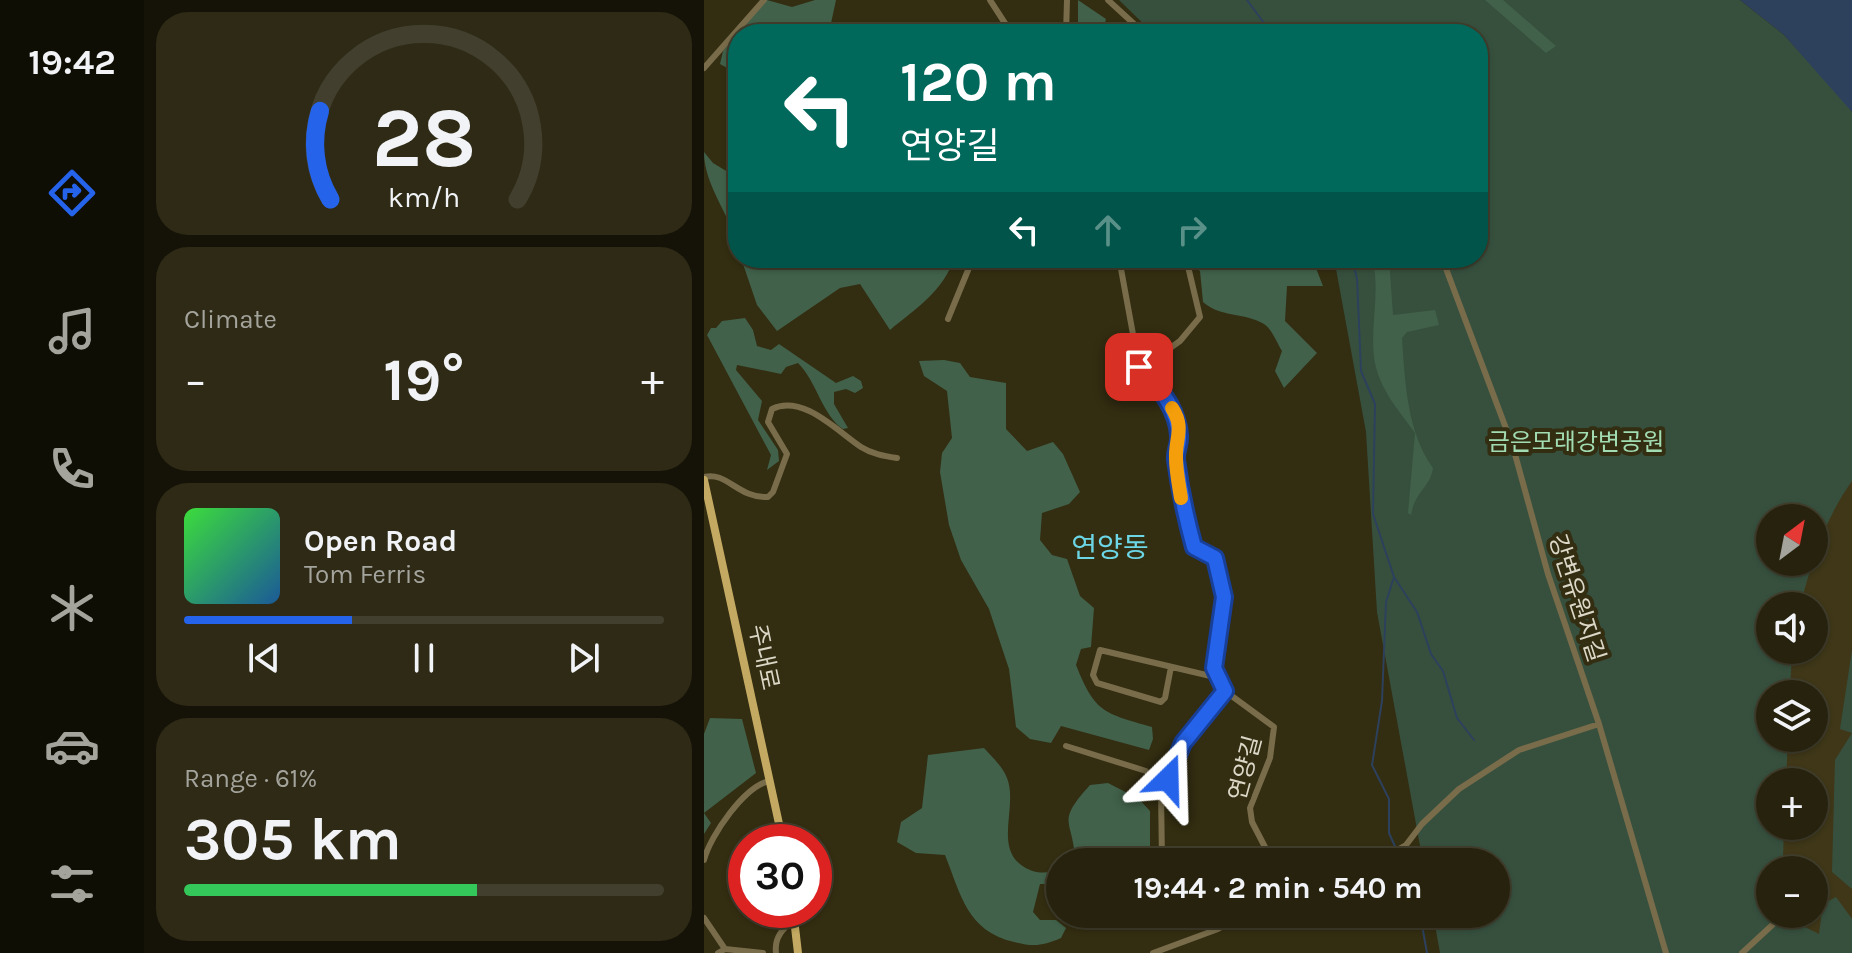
<!DOCTYPE html>
<meta charset="utf-8">
<style>
body{margin:0;font-family:Karla,"Noto Sans KR",sans-serif;background:#2e2a16;color:#f1f3f6;height:100vh;display:flex;flex-direction:column;font-size:30px;white-space:nowrap}
*{box-sizing:border-box;margin:0}
p{font-size:26px;color:#a4a49d}
.icon{flex:none;width:44px;height:44px;fill:none;stroke:currentColor;stroke-width:2;stroke-linecap:round;stroke-linejoin:round}
.map{position:relative;flex:1;overflow:hidden}
.sheet{display:flex;flex-direction:column;gap:12px;padding:12px;background:#151307;width:560px}
.sheet>*{flex:none}
.banner{position:absolute;left:24px;top:24px;width:760px;height:244px;border-radius:32px;box-shadow:0 2px 6px #0004,0 0 0 2px #423f2e;background:#00695c;color:#fff;overflow:hidden}
.needle{width:52px;rotate:32deg}
.buttons{position:absolute;left:1052px;top:504px;display:grid;gap:16px}
.buttons a{display:grid;place-items:center;width:72px;height:72px;border-radius:50%;background:#26220d;box-shadow:0 2px 6px #0004,0 0 0 2px #423f2e;font-size:40px}
.speed{position:absolute;left:24px;top:824px;display:flex;gap:16px;font-size:40px;font-weight:700;text-align:center}
.speed>*{display:grid;place-content:center;width:104px;height:104px;border-radius:50%;background:#26220d;box-shadow:0 2px 6px #0004,0 0 0 2px #423f2e;line-height:1}
.speed .limit{border:12px solid #d22;background:#fff;color:#111}
.pin{position:absolute;display:grid;place-items:center;width:68px;height:68px;color:#fff;margin:-34px;border-radius:16px;box-shadow:0 4px 12px #0006}
.me{position:absolute;width:88px;margin:-44px;rotate:22deg;stroke-linejoin:round;filter:drop-shadow(0 0 6px #0008)}
.turn{display:flex;align-items:center;gap:28px;height:168px;padding:0 40px;font-size:36px}
.turn .icon{width:104px;height:104px;stroke-width:2.5}
.turn b{display:block;font-size:56px;line-height:68px}
.lanes{display:flex;align-items:center;height:76px;padding:0 40px;background:#0003;justify-content:center;gap:40px;direction:ltr}
.lanes .off{opacity:.35}
.big{font-size:60px;font-weight:700;line-height:1.1}
.sheet .widget{flex:1;display:flex;flex-direction:column;justify-content:center;gap:12px;min-width:0;padding:0 28px;border-radius:32px;background:#2e2a16}
.sheet .dial{align-items:center;gap:0}
.dial svg{height:208px;overflow:visible;fill:none;stroke:#423f2e;stroke-width:7;stroke-linecap:round;text-anchor:middle}
.dial text{fill:#f1f3f6;stroke:none}
.song{display:flex;align-items:center;gap:24px}
.cover{width:96px;height:96px;border-radius:12px;background:linear-gradient(135deg,hsl(120 70% 55%),hsl(210 70% 35%))}
.played{height:8px;border-radius:4px;background:linear-gradient(90deg,#2563eb 35%,#423f2e 35%)}
.keys{display:flex;justify-content:space-around;direction:ltr}
.heat{display:flex;justify-content:space-between;align-items:center;font-size:44px;direction:ltr}
.charge{height:12px;border-radius:6px;background:linear-gradient(90deg,#34c759 61%,#423f2e 0)}
.trip{position:absolute;left:342px;top:848px;width:464px;height:80px;border-radius:40px;background:#26220d;box-shadow:0 2px 6px #0004,0 0 0 2px #423f2e;font-weight:700;line-height:80px;text-align:center}
main{display:flex;flex:1;min-height:0}
.tabs{display:flex;flex-direction:column;width:144px;justify-content:space-around;align-items:center;background:#0f0e05;color:#a4a49d}
.tabs .icon{width:56px;height:56px}
.tabs .active{color:#2563eb}
.tabs b{font-size:36px;color:#f1f3f6}
.map>svg:first-child{display:block}
</style>
<main>
<nav class="tabs">
<b>19:42</b>
<svg class="icon active" aria-label="directions" viewBox="0 0 24 24"><path d="M12 3l9 9-9 9-9-9zM9 14v-3h6M13 9l2 2-2 2"/></svg>
<svg class="icon" aria-label="music" viewBox="0 0 24 24"><path d="M9 18V5l10-2v13"/><circle cx="6" cy="18" r="3"/><circle cx="16" cy="16" r="3"/></svg>
<svg class="icon" aria-label="phone" viewBox="0 0 24 24"><path d="M5 4h4l2 5-3 2q2 4 5 5l2-3 5 2v4C11 20 4 13 5 4z"/></svg>
<svg class="icon" aria-label="climate" viewBox="0 0 24 24"><path d="M12 3v18M4 7l16 10M4 17L20 7"/></svg>
<svg class="icon" aria-label="car" viewBox="0 0 24 24"><path d="M5 17H2v-5l4-1 3-4h7l3 4 3 1v5h-3M9 17h6M6 11h13"/><circle cx="7" cy="17" r="2"/><circle cx="17" cy="17" r="2"/></svg>
<svg class="icon" aria-label="filters" viewBox="0 0 24 24"><path d="M4 7h16M4 17h16"/><circle cx="9" cy="7" r="2"/><circle cx="15" cy="17" r="2"/></svg>
</nav>
<section class="sheet">
<div class="widget dial"><svg viewBox="0 0 100 80">
<path d="M14 69A42 42 0 1 1 86 69"/>
<path d="M14 69A42 42 0 0 1 10 35" stroke="#2563eb"/>
<text x="50" y="56" font-size="32" font-weight="700">28</text>
<text x="50" y="72" font-size="11">km/h</text>
</svg></div>
<div class="widget"><p>Climate</p>
<div class="heat"><a>−</a><b class="big">19°</b><a>+</a></div>
</div>
<div class="widget">
<div class="song"><i class="cover"></i><div><b>Open Road</b><p>Tom Ferris</p></div></div>
<div class="played"></div>
<div class="keys"><svg class="icon" aria-label="previous" viewBox="0 0 24 24"><path d="M18 5L8 12l10 7zM5 5v14"/></svg><svg class="icon" aria-label="pause" viewBox="0 0 24 24"><path d="M8 5v14M16 5v14"/></svg><svg class="icon" aria-label="next" viewBox="0 0 24 24"><path d="M6 5l10 7-10 7zM19 5v14"/></svg></div>
</div>
<div class="widget"><p>Range · 61%</p><b class="big">305 km</b><div class="charge"></div></div>
</section>
<div class="map">
<svg width="1148" height="953" viewBox="0 0 1148 953">
<rect width="100%" height="100%" fill="#332d11"/>
<path fill="#37503e" fill-rule="evenodd" d="M415 0H1036L1080 35 1140 101 1148 112V953H736L729 914H792V862H719L673 612 662 432 630 258H774V34H450ZM1066 518H1110V562H1066ZM1066 606H1110V650H1066ZM1066 694H1110V738H1066ZM1066 782H1110V826H1066ZM1066 870H1110V914H1066Z"/>
<path fill="#41614a" d="M63 0 88 7 111 0H132L126 28 130 34H34V74L16 64 19 51Z
M374 0 402 19 400 26 406 34H374Z
M781 0H799L852 46 842 53Z
M0 152 9 163 34 178V246C25 213 0 185 0 152Z
M37 258H250C240 291 211 309 186 330L156 284 136 288 73 331 53 305Z
M486 258H608L619 286H583L581 321 613 353 580 388 571 371 578 351C573 343 568 329 560 324 540 312 517 318 499 302L496 271 489 266Z
M668 258H685L689 315 731 310 735 325 703 332 698 338C701 382 703 432 729 468 726 488 711 491 707 515L704 513 711 433C694 409 674 388 670 357 666 324 677 291 668 258Z
M41 318 49 330 53 346 67 350 75 344 132 383 149 376 157 381 159 388 151 393 142 389 130 392V404L144 428 139 429C118 415 113 382 94 363L82 367 77 374 33 365 32 370 58 401 54 420 74 450 75 461 63 470 67 455 3 335 7 328H12L18 321Z
M240 360 256 363 266 377 302 383V429L323 451 349 442 359 454 376 492 365 504 338 513 336 540 348 555 363 559 376 596 390 608 387 647 377 649 372 665C391 713 400 713 448 727L449 739 445 750 357 726 347 743 326 739 312 727 305 669 285 609 257 560 245 525 236 472 238 453 248 438 243 391 220 376 215 361Z
M6 718 38 719 52 773 0 813 7 823 0 834V734Z
M280 748C288 757 299 767 303 778 315 808 286 853 326 870 336 874 346 873 356 869V884H336L329 912 336 920H352L362 928 357 938C339 946 329 947 310 942 263 931 257 895 241 855L212 853 193 842 197 822 218 808 224 755Z
M404 783 435 799 446 811V862H371C370 818 350 825 386 785Z"/>
<path fill="#3f3718" d="M1148 481V650L1136 729 1148 733 1131 760 1128 872 1148 889V919L1132 897 1119 904 1115 934 1089 921 1093 914H1110V870H1088L1079 860 1080 826H1110V782H1082L1084 738H1110V694H1086L1088 650H1110V606H1096C1108 562 1120 520 1148 481Z"/>
<path fill="#2d415d" d="M1036 0H1148V112L1080 35Z"/>
<g fill="none" stroke-linecap="round" stroke-linejoin="round">
<path stroke="#2d415d" stroke-width="2" d="M543 0 568 34
M648 258 653 279 657 371 671 404 669 514 690 577 713 612 727 654 739 671 753 718 770 740
M690 577 682 602 678 701 668 765 685 799V833L698 862
M716 914 723 953"/>
<path stroke="#786c4a" stroke-width="6" d="M286 0 308 34
M404 0 441 34
M362 34 363 0
M0 68 60 0
M415 258 435 367C449 379 467 399 473 417 477 431 473 441 471 454 468 483 482 519 490 547L511 558 520 597 510 668 521 691 570 727 566 758 546 808 548 822 562 849 558 862
M738 258 809 447 844 574 895 724 962 953
M244 319 269 258
M448 379 462 371V351L476 341 496 317 482 258
M0 477C23 471 33 498 64 497L69 492 83 454 64 422 68 409C99 394 133 431 157 447 168 454 180 456 193 458
M467 667 461 698 457 702 393 683 389 675 396 650 515 678
M362 746 442 771 457 790
M0 860C6 836 41 785 66 781
M458 862 457 790 479 743 521 691
M672 862 702 845 718 824 755 789 815 750 895 724
M0 918 21 949
M14 953 21 949 59 953
M72 953C70 937 79 929 90 919
M449 953 514 929 540 914
M1038 953 1078 916"/>
<path stroke="#c3a961" stroke-width="8" d="M0 480 79 842
M89 910 94 953"/>
</g>
<g fill="none" stroke-linecap="round" stroke-linejoin="round">
<defs>
<path id="route" d="M435 367C454 385 474 409 475 436 476 444 471 451 472 460 476 490 482 518 490 547L511 558 520 597 510 668 521 691 479 743 464 779"/>
</defs>
<use href="#route" stroke="#184099" stroke-width="20"/>
<use href="#route" stroke="#2563eb" stroke-width="14"/>
<path stroke="#f59e0b" stroke-width="14" d="M468 408C481 428 471 439 472 458 472 471 475 485 477 498"/>
</g>
<g text-anchor="middle" dominant-baseline="central" stroke-width="8" stroke-linejoin="round" paint-order="stroke">
<g font-size="24" fill="#a2dcb2" stroke="#332d11">
<text x="872" y="442">금은모래강변공원</text>
</g>
<g font-size="24" fill="#dcd8c8" stroke="#332d11">
<text transform="translate(873 598) rotate(72)">강변유원지길</text>
<text transform="translate(60 657) rotate(78)">주내로</text>
<text transform="translate(541 768) rotate(-75)">연양길</text>
</g>
<g font-size="28" fill="#6cd6e6" stroke="#332d11">
<text x="406" y="547">연양동</text>
</g>
</g>
</svg>
<div class="buttons">
<a><svg class="needle" viewBox="-14 -14 28 28"><path d="M0-13l5 13h-10z" fill="#e53935"/><path d="M0 13l5-13h-10z" fill="#a4a49d"/></svg></a>
<a><svg class="icon" aria-label="sound" viewBox="0 0 24 24"><path d="M4 9h4l5-4v14l-5-4H4zM17 9q2 3 0 6"/></svg></a>
<a><svg class="icon" aria-label="layers" viewBox="0 0 24 24"><path d="M12 4l9 5-9 5-9-5zM3 14l9 5 9-5"/></svg></a>
<a>+</a>
<a>−</a>
</div>
<div class="speed"><div class="limit">30</div></div>
<div class="pin" style="left:435px;top:367px;background:#d93025"><svg class="icon" aria-label="arrive" viewBox="0 0 24 24"><path d="M6 21V4h12l-3 4 3 4H6"/></svg></div>
<svg class="me" style="left:464px;top:779px" viewBox="-20 -20 40 40"><path d="M0-17L14 15 0 8-14 15z" fill="#2563eb" stroke="#fff" stroke-width="4"/></svg>
<div class="trip">19:44 · 2 min · 540 m</div>
<div class="banner">
<div class="turn"><svg class="icon" aria-label="left" viewBox="0 0 24 24"><path d="M17 20v-9H6M10 6l-5 5 5 5"/></svg><div><b>120 m</b>연양길</div></div>
<div class="lanes"><svg class="icon" aria-label="left" viewBox="0 0 24 24"><path d="M17 20v-9H6M10 6l-5 5 5 5"/></svg><svg class="icon off" aria-label="ahead" viewBox="0 0 24 24"><path d="M12 20V5M6 11l6-6 6 6"/></svg><svg class="icon off" aria-label="right" viewBox="0 0 24 24"><path d="M7 20v-9h11M14 6l5 5-5 5"/></svg></div>
</div>
</div>
</main>
